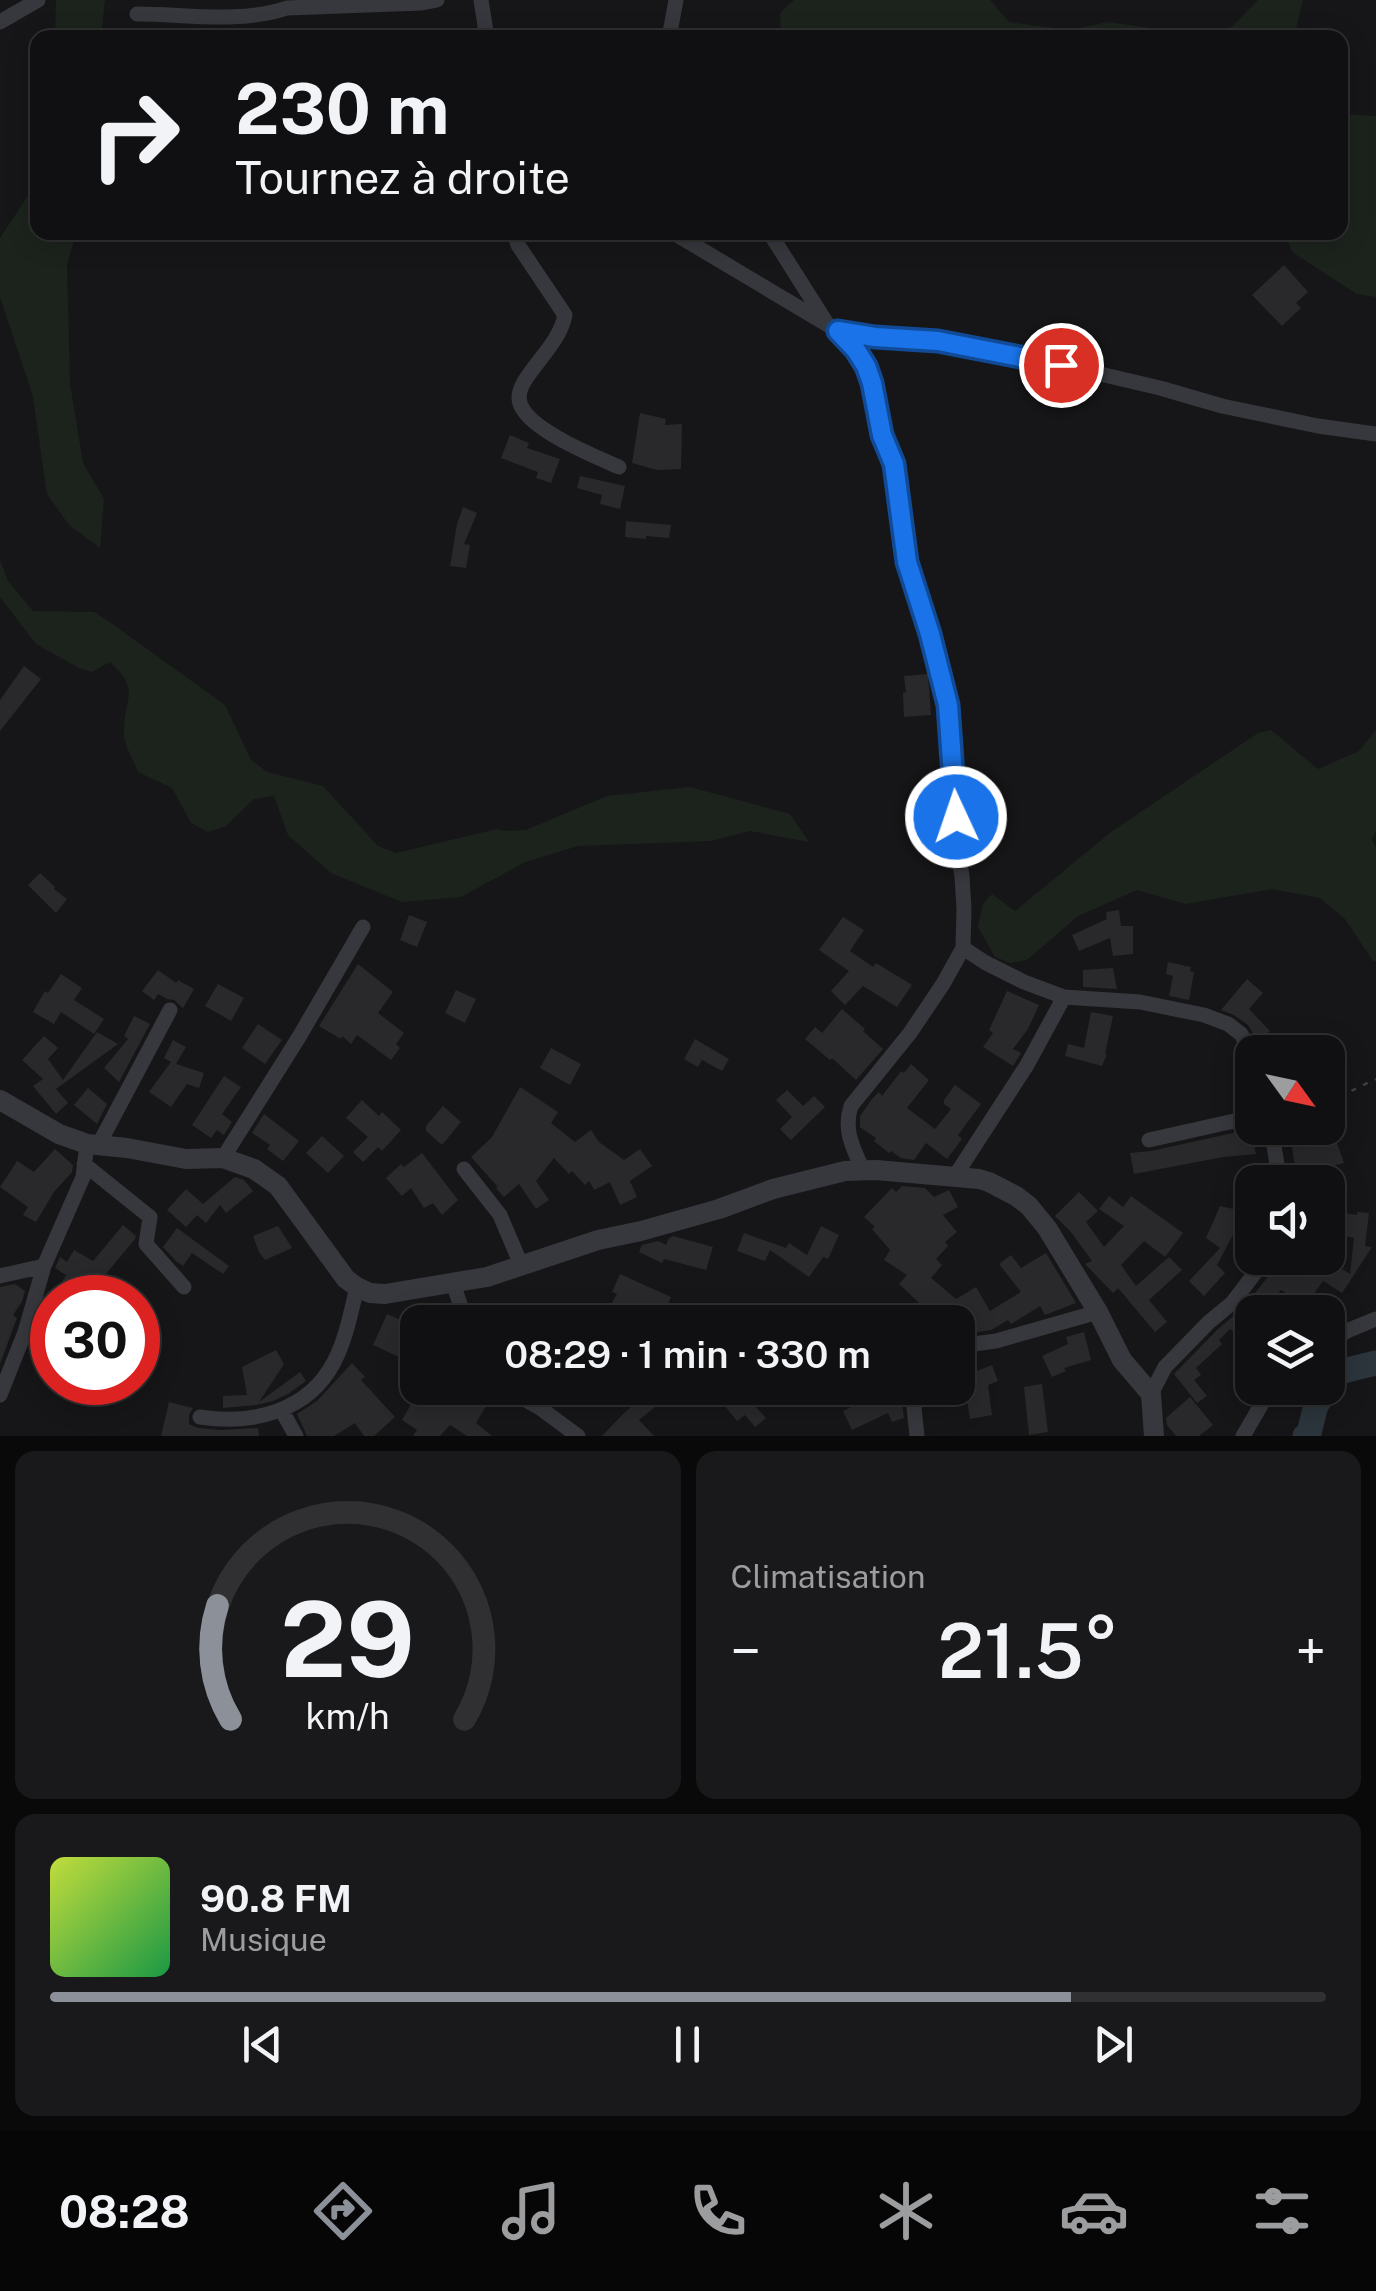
<!DOCTYPE html>
<html lang="fr">
<meta charset="utf-8">
<style>
body{margin:0;font-family:"Public Sans",sans-serif;background:#19191b;color:#f1f3f6;height:100vh;display:flex;flex-direction:column;font-size:38px;white-space:nowrap}
*{box-sizing:border-box;margin:0}
p{font-size:32px;color:#9c9d9f}
.icon{flex:none;width:55px;height:55px;fill:none;stroke:currentColor;stroke-width:2;stroke-linecap:round;stroke-linejoin:round}
.map{position:relative;height:1436px;overflow:hidden}
.details{display:flex;flex-direction:column;gap:15px;padding:15px;background:#09090a;flex:1}
.details>*{flex:none}
.banner{position:absolute;left:30px;top:30px;width:1318px;height:210px;border-radius:20px;box-shadow:0 5px 25px #0003,0 0 0 2px #303032;background:#101012;color:#f1f3f6;overflow:hidden}
.needle{width:65px;rotate:123deg}
.controls{position:absolute;left:1235px;top:1035px;display:grid;gap:20px}
.controls a{display:grid;place-items:center;width:110px;height:110px;border-radius:20px;background:#101012;box-shadow:0 5px 25px #0003,0 0 0 2px #303032;font-size:50px}
.speed{position:absolute;left:30px;top:1275px;display:flex;gap:20px;font-size:50px;font-weight:700;text-align:center}
.speed>*{display:grid;place-content:center;width:130px;height:130px;border-radius:50%;background:#101012;box-shadow:0 5px 25px #0003,0 0 0 2px #303032;line-height:1}
.speed .limit{border:15px solid #d22;background:#fff;color:#111}
.pin{position:absolute;display:grid;place-items:center;width:85px;height:85px;color:#fff;margin:-42px;border:5px solid #fff;border-radius:50%;box-shadow:0 2px 10px #0007}
.me{position:absolute;width:110px;margin:-55px;rotate:357deg;stroke-linejoin:round;filter:drop-shadow(0 0 8px #0008)}
.turn{display:flex;align-items:center;gap:35px;height:210px;padding:0 40px;font-size:45px}
.turn .icon{width:130px;height:130px;stroke-width:2.5}
.turn b{display:block;font-size:70px;line-height:85px}
.big{font-size:75px;font-weight:600;line-height:1.1}
.details .card{flex:1;display:flex;flex-direction:column;justify-content:center;gap:15px;min-width:0;padding:0 35px;border-radius:20px;background:#19191b}
.details .dial{align-items:center;gap:0}
.dial svg{height:260px;overflow:visible;fill:none;stroke:#303032;stroke-width:7;stroke-linecap:round;text-anchor:middle}
.dial text{fill:#f1f3f6;stroke:none}
.song{display:flex;align-items:center;gap:30px}
.cover{width:120px;height:120px;border-radius:15px;background:linear-gradient(135deg,hsl(70 70% 55%),hsl(140 70% 35%))}
.played{height:10px;border-radius:5px;background:linear-gradient(90deg,#8c9099 80%,#303032 80%)}
.keys{display:flex;justify-content:space-around;direction:ltr}
.heat{display:flex;justify-content:space-between;align-items:center;font-size:55px;direction:ltr}
.details .tiles{flex:1;display:grid;gap:15px;grid-template-columns:1fr 1fr}
.card:last-child{grid-column:span 2}
.trip{position:absolute;left:400px;top:1305px;width:575px;height:100px;border-radius:20px;background:#101012;box-shadow:0 5px 25px #0003,0 0 0 2px #303032;font-weight:600;line-height:100px;text-align:center}
.dock{display:flex;height:160px;justify-content:space-around;align-items:center;background:#060607;color:#9c9d9f}
.dock .icon{width:70px;height:70px}
.dock .active{color:#8c9099}
.dock b{font-size:45px;color:#f1f3f6}
.map>svg:first-child{display:block}
</style>
<div class="map">
<svg width="1376" height="1436" viewBox="0 0 1376 1436">
<rect width="100%" height="100%" fill="#161618"/>
<path fill="#1c231d" d="M56 0H105L101 37H55Z
M794 0H990L1009 22 1070 30 1108 22 1192 34 1232 27 1258 0H1303L1294 37H781L780 13Z
M1340 114 1376 116V297L1357 294 1292 252 1285 233 1340 232Z
M37 182 38 232 76 233 67 265 70 384 83 463 104 499 100 548 69 525 47 494 33 396 0 297V238Z
M0 560 8 581 33 611 94 612 111 623 225 705 251 760 267 772 323 786 378 846 396 853 497 829 505 831 526 830 607 796 690 787 790 814 809 842 750 831 711 841 578 846 525 862 461 897 402 902 331 873 288 835 274 796 254 799 226 826 208 832 191 823 172 788 138 772C134 761 125 747 124 735 122 701 143 691 110 662L92 672 79 668 36 644 0 597Z
M1271 730 1318 769 1359 751 1376 730V831L1372 839 1376 848V961H1373L1345 919 1320 898 1272 889 1186 904 1137 890 1078 916 1027 960 1010 963 995 957 978 927 983 904 992 894 1015 911 1111 832 1258 733Z"/>
<g fill="none" stroke-linecap="round" stroke-linejoin="round">
<path stroke="#2c353c" stroke-width="25" d="M1305 1436 1309 1433 1316 1405 1339 1372 1376 1363"/>
</g>
<path fill="#29292c" d="M1284 265 1308 292 1296 303 1301 308 1282 326 1252 295Z
M640 413 666 419 665 425 682 424 681 469 657 470 632 463Z
M510 435 529 443 527 448 560 459 551 483 536 478 538 472 501 458Z
M580 476 625 486 620 509 600 504 602 495 577 488Z
M463 507 477 513 464 544 470 545 466 568 450 566 457 524Z
M626 521 671 525 669 538 646 536V539L625 537Z
M24 666 41 679 0 731V700Z
M928 674 931 715 904 717 903 693 906 692 904 676Z
M40 873 55 887 54 889 67 899 56 913 28 885Z
M1119 910 1121 926H1133V954L1113 956 1110 938 1079 951 1072 935 1107 919 1106 912Z
M409 915 427 922 417 947 400 940Z
M843 917 864 930 850 951 873 967 876 963 912 985 897 1007 863 986 845 1005 831 991 849 971 819 950Z
M1168 962 1191 967 1190 971 1194 972 1189 1000 1169 996 1173 976 1166 974Z
M358 964 393 992 378 1013 404 1033 396 1044 400 1048 391 1060 357 1035 351 1044 342 1036 341 1039 319 1026Z
M1113 968 1117 989 1083 987V970Z
M158 970 176 983 178 980 194 989 183 1008 174 1000 167 999 158 994 154 1000 142 991Z
M61 974 82 988 74 1000 104 1019 94 1034 61 1012 54 1024 33 1012 45 991 48 993Z
M1247 979 1263 993 1249 1009 1270 1031 1258 1042 1248 1025 1234 1015 1221 1010Z
M218 984 244 998 231 1021 205 1006Z
M456 990 476 999 465 1023 445 1013Z
M1007 991 1039 1005 1028 1029 1013 1049 1021 1053 1013 1066 983 1047 993 1033 989 1030Z
M842 1009 865 1029 863 1031 883 1049 856 1080 832 1058 830 1060 805 1039 815 1027 822 1033Z
M1091 1012 1113 1016 1105 1054H1107L1102 1066 1065 1056 1068 1044 1084 1048Z
M134 1016 150 1024 119 1082 104 1068 128 1039 124 1036Z
M258 1024 282 1040 265 1064 242 1048Z
M97 1032 118 1044 56 1089 68 1103 56 1114 33 1086 43 1079 22 1060 44 1036 58 1048 48 1059 63 1080Z
M695 1039 729 1059 722 1071 702 1060 698 1067 684 1059Z
M173 1040 186 1047 176 1064 204 1073 199 1088 187 1084 171 1107 149 1092 171 1062 164 1058Z
M551 1048 581 1064 570 1085 540 1068Z
M911 1064 929 1080 907 1108 935 1129 951 1109 944 1104V1100L955 1085 981 1104 958 1135 962 1139 947 1159 926 1143 914 1160 901 1158 891 1151 889 1153 874 1141 876 1138 860 1127V1116L872 1099 879 1092 882 1096 901 1071 904 1073Z
M224 1076 241 1087 222 1114 232 1122 224 1135 217 1130 211 1138 192 1125Z
M520 1087 558 1112 551 1123 575 1142 591 1130 599 1142 624 1160 640 1149 652 1166 630 1181 637 1197 620 1205 610 1182 594 1190 589 1181 585 1185 572 1171 569 1174 554 1158 536 1181 549 1200 536 1209 519 1184 504 1197 496 1188 498 1187 471 1157 492 1137Z
M88 1088 107 1104 97 1124 74 1105Z
M787 1090 803 1106 814 1096 825 1107 791 1140 780 1129 792 1117 776 1100Z
M362 1100 379 1116 382 1112 401 1130 382 1151 378 1147 363 1162 353 1152 368 1137 346 1118Z
M443 1106 461 1122 442 1145 426 1131V1126Z
M264 1114 299 1141 283 1161 267 1149 270 1145 252 1133Z
M1282 1128H1321L1322 1133 1312 1135 1315 1144 1336 1140 1344 1163 1296 1175 1291 1139 1284 1141Z
M1251 1129 1256 1154 1223 1157 1134 1174 1130 1153 1151 1151Z
M322 1136 344 1156 328 1173 306 1153Z
M55 1149 73 1165 72 1172 54 1192 36 1222 23 1215 28 1207 0 1187 17 1161 34 1172Z
M422 1153 458 1200 442 1215 433 1203 424 1208 411 1188 402 1196 386 1178 401 1164 404 1167Z
M235 1177 244 1180 253 1191 226 1213 220 1205 206 1223 197 1215 186 1227 167 1210 186 1189 203 1204Z
M902 1186 925 1188 934 1197 949 1190 958 1207 943 1215 957 1232 945 1242 948 1246 936 1259 942 1265 931 1278 956 1299 976 1287 990 1311 1021 1292 999 1264 1011 1255 1021 1268 1046 1253 1076 1303 1045 1315 1040 1306 1011 1324 1008 1320 991 1330 973 1333 967 1322 958 1328V1322H915L931 1314 899 1284 907 1275 884 1260 890 1250 872 1229 875 1227 864 1217 892 1188 896 1192Z
M1079 1192 1098 1211 1086 1222 1104 1247 1124 1226 1099 1209 1109 1196 1123 1207 1131 1196 1183 1233 1165 1257 1144 1241 1121 1265 1136 1286 1169 1257 1182 1270 1149 1300 1167 1322 1155 1332 1118 1288 1113 1293 1085 1264 1092 1261 1071 1232 1055 1216Z
M1220 1206 1252 1213V1235L1235 1231 1217 1265 1225 1273 1204 1296 1189 1281 1220 1248 1206 1238Z
M1330 1210 1357 1215V1212L1369 1213 1365 1246 1372 1247 1342 1293 1323 1281 1306 1305 1281 1290 1263 1312H1252V1346L1230 1329 1219 1340 1222 1344 1196 1368 1201 1375 1194 1380 1207 1396 1197 1403 1174 1374 1217 1330 1244 1307 1267 1278 1275 1258H1285L1304 1272 1311 1261 1323 1269 1328 1260 1350 1274 1354 1238 1328 1232Z
M123 1225 136 1236 135 1239 106 1274 112 1278 100 1295 92 1289 86 1298H53L66 1275 55 1268 60 1257 67 1262 74 1250 93 1261Z
M278 1226 292 1248 265 1260 259 1252 253 1236Z
M821 1226 839 1235 828 1259 823 1257 809 1277 770 1250 765 1261 737 1251 744 1233 786 1248 789 1243 807 1255Z
M177 1228 229 1266 223 1274 192 1253 183 1266 176 1261 163 1247Z
M673 1236 713 1247 706 1270 664 1259 662 1263 639 1252 642 1245 658 1241 666 1245 669 1238Z
M620 1274 671 1297 663 1316 636 1304 626 1322H601L617 1294 612 1292Z
M15 1284 25 1291 22 1302 13 1315 17 1318 0 1364V1287Z
M387 1314 413 1325 399 1357 373 1345Z
M1084 1332 1091 1360 1064 1368 1066 1371 1052 1377 1042 1356 1068 1344 1066 1337Z
M276 1350 284 1364 259 1402 300 1372 306 1381 288 1394 273 1401 256 1405 223 1408V1396L247 1395 242 1367Z
M352 1363 365 1377 361 1380 395 1417 374 1436H364L355 1423 334 1436H307L297 1414 317 1401Z
M992 1365 998 1381 988 1385 992 1415 970 1419 966 1393 925 1405 924 1391 936 1388H958V1375L963 1380 975 1376 974 1372Z
M1042 1384 1048 1432 1029 1435 1024 1387Z
M454 1388 460 1392 463 1388H473L491 1398 476 1423 492 1436H467L450 1425 440 1436H413L417 1430 402 1420 420 1389 443 1403Z
M650 1388H697L684 1404 678 1399 673 1406 665 1399 639 1420 654 1436H602L623 1414 652 1389Z
M743 1388H755L764 1395 755 1406 766 1418 755 1427 745 1415 737 1421 723 1404Z
M876 1388H898L901 1393 904 1418 892 1422 888 1413 852 1430 843 1411 879 1394Z
M1190 1397 1213 1425 1199 1436H1176L1167 1425 1166 1418Z
M169 1402 193 1408 189 1415V1424L198 1428 220 1430 258 1428 259 1436H161Z"/>
<g fill="none" stroke-linecap="round" stroke-linejoin="round">
<path stroke="#3d3f44" stroke-width="2.5" stroke-dasharray="5 8" stroke-linecap="butt" d="M1328 1102 1376 1079"/>
<path stroke="#37383d" stroke-width="15" d="M481 0 487 38
M137 14C185 14 240 24 287 8L422 3 437 0
M0 22 38 0
M669 38 676 0
M514 232 518 245 565 315C560 341 537 360 524 382 518 392 517 402 524 411 540 434 594 456 619 467
M672 232 838 331 875 337 938 341 1028 357 1160 388 1222 406 1318 426 1376 434
M769 232 826 322
M838 331 856 350 866 365 872 383 882 435 894 464 907 561 930 634 948 705 955 793 956 841 962 876 964 909 963 948 943 984 910 1033 851 1106C843 1130 853 1148 863 1170
M963 948 986 963 1024 982 1064 997 1140 1002 1204 1015 1228 1024 1241 1034 1252 1054
M1271 1128 1280 1182
M1149 1140 1252 1117
M99 1144 170 1010
M223 1158 299 1037 363 927
M84 1164 150 1217 146 1244 184 1287
M464 1169 500 1215 522 1267
M955 1176 1027 1065 1064 997
M0 1276 44 1266
M453 1283 466 1322
M1328 1342 1349 1330 1376 1319
M958 1346 996 1341 1098 1312
M504 1388 540 1408 578 1436
M912 1388 917 1436
M1151 1394 1165 1367 1209 1322 1232 1303 1255 1273 1264 1258
M0 1395 25 1332 44 1266 83 1177 87 1144
M282 1411 296 1436
M200 1417C252 1425 308 1412 334 1362 346 1339 351 1312 357 1287
M1243 1436 1271 1388"/>
<path stroke="#37383d" stroke-width="20" d="M0 1100 59 1134 87 1144 127 1148 186 1159 223 1158 254 1169 278 1186 346 1279 357 1287 370 1293 385 1294 487 1277 598 1240 641 1231 719 1209 773 1189 845 1171 876 1170 979 1179 989 1182 1016 1196 1029 1206 1047 1228 1098 1312 1122 1360 1151 1394 1154 1436"/>
</g>
<g fill="none" stroke-linecap="round" stroke-linejoin="round">
<defs>
<path id="route" d="M956 817 948 705 930 634 907 562 894 464 882 435 872 383 866 366 856 350 838 331 875 337 938 341 1061 365"/>
</defs>
<use href="#route" stroke="#114b97" stroke-width="25"/>
<use href="#route" stroke="#1a73e8" stroke-width="18"/>
</g>
</svg>
<div class="controls">
<a><svg class="needle" viewBox="-14 -14 28 28"><path d="M0-13l5 13h-10z" fill="#e53935"/><path d="M0 13l5-13h-10z" fill="#9c9d9f"/></svg></a>
<a><svg class="icon" aria-label="sound" viewBox="0 0 24 24"><path d="M4 9h4l5-4v14l-5-4H4zM17 9q2 3 0 6"/></svg></a>
<a><svg class="icon" aria-label="layers" viewBox="0 0 24 24"><path d="M12 4l9 5-9 5-9-5zM3 14l9 5 9-5"/></svg></a>
</div>
<div class="speed"><div class="limit">30</div></div>
<div class="pin" style="left:1061px;top:365px;background:#d93025"><svg class="icon" aria-label="arrive" viewBox="0 0 24 24"><path d="M6 21V4h12l-3 4 3 4H6"/></svg></div>
<svg class="me" style="left:956px;top:817px" viewBox="-20 -20 40 40"><circle r="17" fill="#1a73e8" stroke="#fff" stroke-width="3"/><path d="M0-11L8 9 0 5-8 9z" fill="#fff"/></svg>
<div class="trip">08:29 · 1 min · 330 m</div>
<div class="banner">
<div class="turn"><svg class="icon" aria-label="right" viewBox="0 0 24 24"><path d="M7 20v-9h11M14 6l5 5-5 5"/></svg><div><b>230 m</b>Tournez à droite</div></div>
</div>
</div>
<section class="details">
<div class="tiles">
<div class="card dial"><svg viewBox="0 0 100 80">
<path d="M14 69A42 42 0 1 1 86 69"/>
<path d="M14 69A42 42 0 0 1 10 34" stroke="#8c9099"/>
<text x="50" y="56" font-size="32" font-weight="700">29</text>
<text x="50" y="72" font-size="11">km/h</text>
</svg></div>
<div class="card"><p>Climatisation</p>
<div class="heat"><a>−</a><b class="big">21.5°</b><a>+</a></div>
</div>
<div class="card">
<div class="song"><i class="cover"></i><div><b>90.8 FM</b><p>Musique</p></div></div>
<div class="played"></div>
<div class="keys"><svg class="icon" aria-label="previous" viewBox="0 0 24 24"><path d="M18 5L8 12l10 7zM5 5v14"/></svg><svg class="icon" aria-label="pause" viewBox="0 0 24 24"><path d="M8 5v14M16 5v14"/></svg><svg class="icon" aria-label="next" viewBox="0 0 24 24"><path d="M6 5l10 7-10 7zM19 5v14"/></svg></div>
</div>
</div>
</section>
<nav class="dock">
<b>08:28</b>
<svg class="icon active" aria-label="directions" viewBox="0 0 24 24"><path d="M12 3l9 9-9 9-9-9zM9 14v-3h6M13 9l2 2-2 2"/></svg>
<svg class="icon" aria-label="music" viewBox="0 0 24 24"><path d="M9 18V5l10-2v13"/><circle cx="6" cy="18" r="3"/><circle cx="16" cy="16" r="3"/></svg>
<svg class="icon" aria-label="phone" viewBox="0 0 24 24"><path d="M5 4h4l2 5-3 2q2 4 5 5l2-3 5 2v4C11 20 4 13 5 4z"/></svg>
<svg class="icon" aria-label="climate" viewBox="0 0 24 24"><path d="M12 3v18M4 7l16 10M4 17L20 7"/></svg>
<svg class="icon" aria-label="car" viewBox="0 0 24 24"><path d="M5 17H2v-5l4-1 3-4h7l3 4 3 1v5h-3M9 17h6M6 11h13"/><circle cx="7" cy="17" r="2"/><circle cx="17" cy="17" r="2"/></svg>
<svg class="icon" aria-label="filters" viewBox="0 0 24 24"><path d="M4 7h16M4 17h16"/><circle cx="9" cy="7" r="2"/><circle cx="15" cy="17" r="2"/></svg>
</nav>
